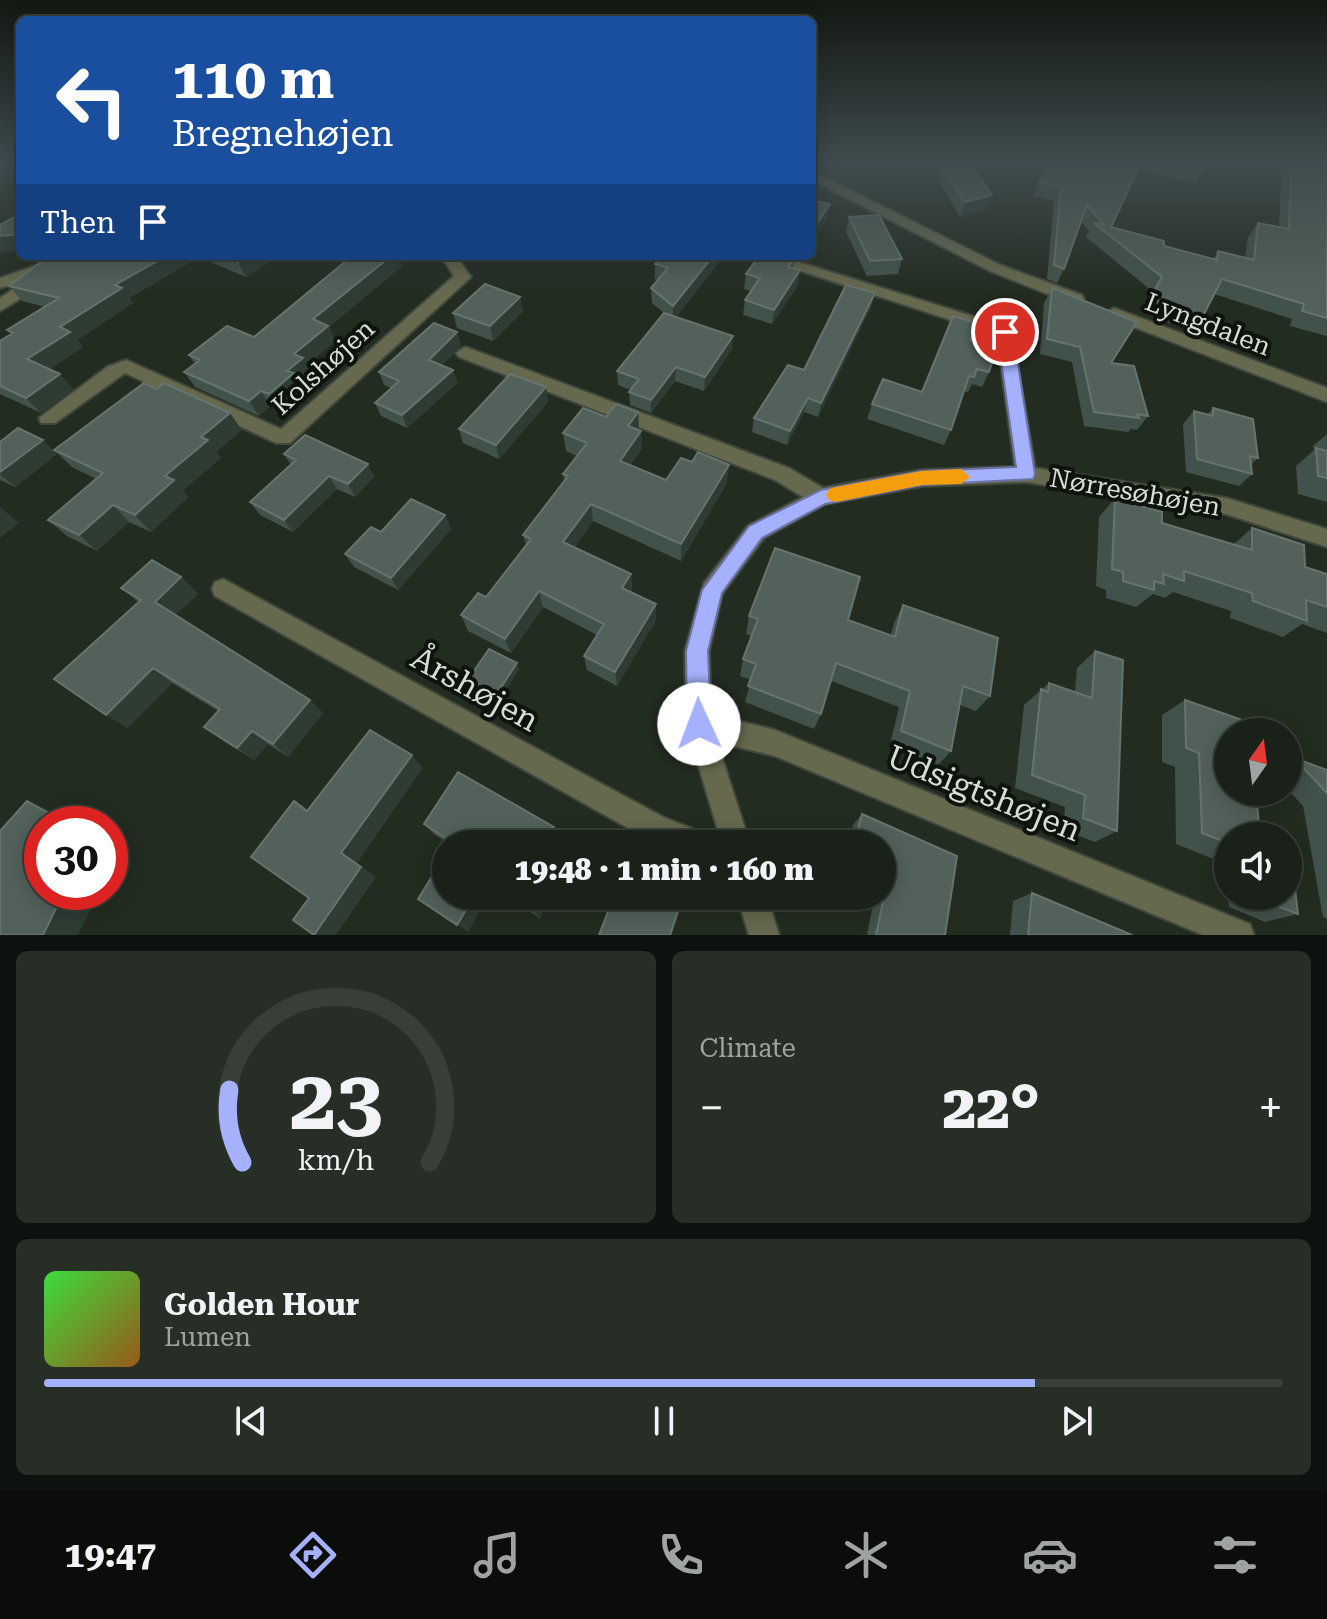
<!DOCTYPE html>
<meta charset="utf-8">
<style>
body{margin:0;font-family:"Roboto Serif",serif;background:#272e26;color:#f1f3f6;height:100vh;display:flex;flex-direction:column;font-size:30px;white-space:nowrap}
*{box-sizing:border-box;margin:0}
p{font-size:26px;color:#9fa3a2}
.icon{flex:none;width:44px;height:44px;fill:none;stroke:currentColor;stroke-width:2;stroke-linecap:round;stroke-linejoin:round}
.map{position:relative;height:935px;overflow:hidden}
.panel{display:flex;flex-direction:column;gap:16px;padding:16px;background:#0e120e;flex:1}
.panel>*{flex:none}
.banner{position:absolute;left:16px;top:16px;width:800px;height:244px;border-radius:12px;box-shadow:0 4px 20px #0003,0 0 0 2px #383e38;background:#1a4fa0;color:#fff;overflow:hidden}
.needle{width:52px;rotate:14deg}
.tools{position:absolute;left:1214px;top:718px;display:grid;gap:16px}
.tools a{display:grid;place-items:center;width:88px;height:88px;border-radius:50%;background:#1a2119;box-shadow:0 4px 20px #0003,0 0 0 2px #383e38;font-size:40px}
.speed{position:absolute;left:24px;top:806px;display:flex;gap:16px;font-size:40px;font-weight:700;text-align:center}
.speed>*{display:grid;place-content:center;width:104px;height:104px;border-radius:50%;background:#1a2119;box-shadow:0 4px 20px #0003,0 0 0 2px #383e38;line-height:1}
.speed .limit{border:12px solid #d22;background:#fff;color:#111}
.pin{position:absolute;display:grid;place-items:center;width:68px;height:68px;color:#fff;margin:-34px;border:4px solid #fff;border-radius:50%;box-shadow:0 2px 8px #0007}
.me{position:absolute;width:88px;margin:-44px;rotate:358deg;stroke-linejoin:round;filter:drop-shadow(0 0 6px #0008)}
.turn{display:flex;align-items:center;gap:28px;height:168px;padding:0 24px;font-size:36px}
.turn .icon{width:104px;height:104px;stroke-width:2.5}
.turn b{display:block;font-size:56px;line-height:68px}
.then{display:flex;align-items:center;height:76px;padding:0 24px;background:#0003;gap:16px;font-size:30px}
.big{font-size:60px;font-weight:800;line-height:1.1}
.panel .widget{flex:1;display:flex;flex-direction:column;justify-content:center;gap:12px;min-width:0;padding:0 28px;border-radius:12px;background:#272e26}
.panel .dial{align-items:center;gap:0}
.dial svg{height:208px;overflow:visible;fill:none;stroke:#383e38;stroke-width:7;stroke-linecap:round;text-anchor:middle}
.dial text{fill:#f1f3f6;stroke:none}
.song{display:flex;align-items:center;gap:24px}
.cover{width:96px;height:96px;border-radius:12px;background:linear-gradient(135deg,hsl(120 70% 55%),hsl(30 70% 35%))}
.played{height:8px;border-radius:4px;background:linear-gradient(90deg,#a5b1fc 80%,#383e38 80%)}
.keys{display:flex;justify-content:space-around;direction:ltr}
.heat{display:flex;justify-content:space-between;align-items:center;font-size:44px;direction:ltr}
.panel .tiles{flex:1;display:grid;gap:16px;grid-template-columns:1fr 1fr}
.widget:last-child{grid-column:span 2}
.trip{position:absolute;left:432px;top:830px;width:464px;height:80px;border-radius:40px;background:#1a2119;box-shadow:0 4px 20px #0003,0 0 0 2px #383e38;font-weight:800;line-height:80px;text-align:center}
.tab-bar{display:flex;height:128px;justify-content:space-around;align-items:center;background:#0a0d0a;color:#9fa3a2}
.tab-bar .icon{width:56px;height:56px}
.tab-bar .current{color:#a5b1fc}
.tab-bar b{font-size:36px;color:#f1f3f6}
.map>svg:first-child{display:block}
</style>
<div class="map">
<svg width="1327" height="935" viewBox="0 0 1327 935">
<rect width="100%" height="100%" fill="#232c21"/>
<g fill="none" stroke-linecap="round" stroke-linejoin="round">
<defs>
<path id="street" d="M812 171 1000 265 1082 295 1084 299 1082 303H1070L990 271 812 180Z
M63 256H86L34 277 33 291 0 311V298L19 285V282L0 288V278Z
M431 256H456L471 277 290 443H276L125 373 55 423H41L39 418 107 367 126 360 281 429 454 276 445 262Z
M755 256H779L1011 328 1035 468 1226 498 1327 529V547L1226 514 1026 482 922 486 825 504 764 538 722 594 709 651 711 714 775 730 1250 924 1254 935H1203L775 756 717 742 750 844H722L686 724 685 651 704 583 748 526 803 497 775 480 459 357 456 353 465 347 471 349 789 468 823 488 922 470 1015 467 997 335Z
M1114 308 1327 388V402L1108 317 1106 313Z
M223 579 663 817 706 834 710 844H661L644 837 215 596 212 589 215 582Z
M737 896H767L779 935H749Z"/>
</defs>
<use href="#street" stroke="#40483e" stroke-width="4"/>
<use href="#street" fill="#66694e" fill-rule="evenodd"/>
</g>
<path fill="#41524a" d="M1052 163H1208L1196 184 1139 168 1111 227 1164 246 1213 259 1218 251 1245 258 1248 237 1258 223 1279 227 1282 163H1327V336L1290 326 1292 319 1214 294 1202 318 1192 332 1140 312 1152 291 1086 237 1089 231 1081 221 1064 269 1057 283 1047 279 1054 201 1033 196 1039 182Z
M942 166 987 209 960 217 938 180Z
M849 217 902 259 898 274 867 276 846 232Z
M49 256H286L275 262 271 260 246 277 199 257 129 298 133 303 77 340 83 347 49 369 73 389 41 413 0 394V341L11 334 7 330 45 307 22 301 9 286Z
M336 256H399L402 266 329 327 335 341 307 365 311 373 299 383 302 389 278 409 270 406 259 416 195 387 184 372 195 364 189 355 254 337 348 260Z
M660 256H720V261L676 317 732 349 704 391 675 381 651 413 630 405 629 392 631 390 618 385 617 371 664 313 652 303 651 288 658 280 655 279V264Z
M759 256H802L800 259 794 258 793 268 798 285 772 324 743 315 745 300 751 291 744 289 746 274Z
M1052 288 1111 363 1148 416 1137 430 1131 429 1128 432 1084 426 1072 362 1040 354 1044 303Z
M871 307 818 417 804 412 787 445 752 432 754 418Z
M523 311 493 341 457 328 453 313Z
M970 340 989 372 982 387 972 384 968 392 964 391 951 430 944 445 867 419 872 404 922 392Z
M461 346 442 365 453 370 457 383 407 428 381 416 375 403 391 388 384 385 379 372Z
M546 387 548 402 499 459 463 443 459 429Z
M1213 408 1258 458 1251 465 1252 474 1239 486 1186 472 1183 424 1194 411 1208 414Z
M638 412 639 430 641 431 642 449 630 465 666 480 727 483 681 561 593 521 574 548 631 574 632 590 630 592 656 604V620L617 686 587 670 584 656 597 635 543 607 511 653 468 631 461 615 486 597 526 545 523 535 564 480 563 474 577 456 566 451 563 433 606 417Z
M242 430 216 452 221 458 183 490 188 497 151 532 129 522 97 551 67 536 48 520 96 479 72 467 54 450Z
M1327 434V502L1298 494 1296 466 1314 450 1313 446Z
M0 442 57 454 15 487 0 480Z
M284 454 368 464 374 477 355 497 337 489 293 532 260 515 250 502 291 465Z
M1115 498 1162 523 1234 544 1252 528 1305 567 1327 574V633L1302 624 1283 637 1230 618 1231 611 1173 592 1165 598 1153 594 1136 607 1106 598V590L1096 586 1099 517Z
M445 515 451 529 398 590 354 567 345 554 381 532Z
M181 577 198 594 175 615 323 713 288 757 268 744 254 760 222 740 204 727 218 711 172 683 127 728 138 602 121 588Z
M903 605 990 696 976 711 960 705 951 751 938 765 890 745 899 707 831 681 821 714 814 729 745 702 751 680 740 676 743 659 751 636 746 634 749 616 848 620 891 635 894 623Z
M1095 651 1117 831 1095 842 1063 830 1065 807 1015 788 1024 705 1049 683 1075 692 1077 668Z
M519 669 497 704 468 689 465 684Z
M1185 700 1228 836V893L1226 864 1176 844 1175 767 1162 762V715Z
M1294 758 1327 770V919L1323 917 1303 806 1288 790V761Z
M862 814 945 935H867L873 904 855 896H882V844H848L853 825Z
M424 824 554 827 559 838 556 844H449L435 835Z
M1032 893 1132 935H1010L1013 901Z
M506 896H551L540 918Z
M1228 896H1288L1298 914 1265 922 1229 907Z"/>
<path fill="#2e3c34" d="M992 195 987 209 960 217 965 202Z
M830 204 827 219 812 241V231Z
M20 234V250L0 253V236Z
M166 256H198L199 257 129 298 133 303 77 340 83 347 41 375 27 359 60 327 115 285Z
M246 256H268L271 260 246 277 238 262Z
M272 256H286L275 262Z
M391 256H399L402 266 329 327 335 341 307 365 311 373 299 383 302 389 278 409 269 394 287 371 294 354 313 319Z
M713 256H720V261L673 321V306Z
M800 270 798 285 772 324 774 310Z
M875 293 871 307 818 417 821 403Z
M520 297 523 311 493 341 490 326Z
M457 332 461 346 434 373 429 360Z
M733 336 732 349 704 391 705 377Z
M676 367 675 381 651 413V400Z
M453 370 457 383 407 428 402 415Z
M60 374 73 389 41 413 26 398Z
M546 387 548 402 499 459 496 445Z
M261 391 270 406 259 416 249 401Z
M808 398 804 412 787 445 790 431Z
M638 412 639 430 628 426Z
M230 413 242 430 216 452 221 458 183 490 188 497 151 532 135 515 165 476 201 437Z
M641 431 642 449 621 479 620 461Z
M43 440 57 454 15 487 0 474V472Z
M368 464 374 477 355 497 348 484Z
M729 465 727 483 681 561V544Z
M329 476 337 489 293 532 284 520Z
M591 504 593 521 566 559 563 542Z
M113 505 129 522 97 551 79 535Z
M0 507 19 523 0 538Z
M445 515 451 529 398 590 391 578Z
M631 574 632 590 623 604 622 588Z
M181 577 198 594 172 618 155 602Z
M539 591 543 607 511 653 505 639Z
M656 604V620L617 686 615 672Z
M517 663 519 669 497 704 494 698Z
M153 668 172 683 127 728 106 715Z
M310 700 323 713 288 757 273 744Z
M252 731 268 744 254 760 237 748Z
M412 755 423 768 357 863 376 877 336 935H314L341 853Z
M27 801 57 813 77 824H68Z
M554 827 559 838 556 844H544Z
M110 843 120 848 110 869Z
M64 892H99L78 935H43Z
M474 896H488L468 932 457 925Z
M541 896H551L540 918 533 910Z
M679 908 678 916 672 935H670Z"/>
<path fill="#52615a" stroke="#67746d" stroke-width="2" d="M970 163 992 195 965 202 942 166Z
M1052 163H1141L1111 227 1164 241V246L1217 260 1218 251 1254 260 1258 223 1289 229 1291 163H1327V318L1302 311 1304 304 1222 279 1202 318 1150 298 1162 277 1094 223 1104 225 1087 205 1064 269 1054 265 1061 187 1039 182Z
M1179 163H1208L1205 170Z
M812 200 830 204 812 231Z
M20 214V234L0 236V225Z
M879 215 902 259 870 261 849 217Z
M49 256H166L115 285 122 288 60 327 70 332 27 359 60 374 26 398 0 386V341L13 333 7 330 59 298 9 286Z
M224 256H246L238 262Z
M352 256H391L313 319 328 326 294 354 303 358 287 371 294 373 269 394 261 391 249 401 184 372 200 360 189 355 227 326 254 337Z
M662 256H713L673 306 651 288 668 268 655 264Z
M759 256 795 257 788 267 800 270 774 310 745 300 760 278 746 274Z
M485 284 520 297 490 326 453 313Z
M846 285 875 293 821 403 808 398 790 431 754 418 788 365 804 370Z
M1052 288 1137 322 1111 363 1134 366 1148 416 1137 414 1139 418 1094 412 1080 347 1047 339Z
M664 313 733 336 705 377 676 367 651 400 629 392 639 379 617 371Z
M953 316 977 323 970 340 997 348 989 372 977 369 974 377 969 376 951 430 872 404 883 379 922 392Z
M434 323 457 332 429 360 453 370 402 415 375 403 399 381 379 372Z
M510 374 546 387 496 445 459 429Z
M144 383 157 389 164 383 230 413 201 437 208 440 165 476 174 480 135 515 113 505 79 535 48 520 103 473 54 450Z
M616 404 638 412 628 426 641 431 620 461 666 480 681 458 692 462 698 452 729 465 681 544 591 504 563 542 631 574 622 588 656 604 615 672 584 656 604 624 539 591 505 639 461 615 478 593 486 597 531 539 523 535 568 476 563 474 587 443 563 433 583 408 606 417Z
M1213 408 1253 419 1258 458 1250 456 1252 474 1197 459 1194 411 1213 416Z
M18 428 43 440 0 472V442Z
M305 435 368 464 348 484 329 476 284 520 250 502 296 460 284 454Z
M1316 448 1327 451V478L1318 476Z
M1115 498 1162 512V523L1252 550V528L1304 545 1305 567 1327 574V607L1306 600 1307 621 1253 601 1252 593 1184 571V581L1163 574 1164 584 1154 581V590L1123 581V572L1112 569Z
M411 499 445 515 391 578 345 554 371 527 381 532Z
M775 548 860 577 848 620 895 637 903 605 998 638 990 696 963 686 951 751 901 731 910 691 836 663 821 714 748 686 756 664 743 659 758 619 749 616Z
M152 560 181 577 155 602 310 700 273 744 252 731 237 748 204 727 220 709 153 668 106 715 54 679 141 600 121 588Z
M489 649 517 663 494 698 465 684Z
M1095 651 1123 660 1117 831 1083 818 1085 795 1032 775 1041 689 1048 692 1049 683 1092 698Z
M1185 700 1265 728V732H1228V792H1256L1260 836H1228V843L1202 833 1199 753 1186 748Z
M370 730 412 755 341 853 361 867 314 935 293 920 309 898 251 857 294 801 307 811Z
M1294 758 1327 770V793Z
M458 772 554 827 544 844H452L453 843 424 824Z
M27 801 68 824H42V892H64L43 935H0V831Z
M862 814 957 856 945 935H876L884 897 882 896V844H854Z
M446 854V896H474L457 925 418 899Z
M1288 861 1292 863 1298 914 1259 899V896H1288Z
M1032 893 1132 935H1028Z
M511 896H541L533 910Z
M614 896H653L679 908 670 935H599Z"/>
<linearGradient id="sky" x2="0" y2="1"><stop stop-color="#131812"/><stop offset="0.55" stop-color="#3f4b4e"/><stop offset="1" stop-color="#3f4b4e" stop-opacity="0"/></linearGradient>
<rect width="1327" height="294" fill="url(#sky)"/>
<path fill="#a5b1fc" stroke="#6b73a4" stroke-width="2" d="M1005 327 1013 332 1035 474 1033 479 922 485 825 504 762 538 722 593 708 651 711 724 707 732 699 736 691 732 687 724 686 651 702 590 749 526 821 490 922 471 1016 467 997 332Z"/>
<path fill="#f59e0b" d="M961 469 970 477 961 484 922 485 836 502 829 500 826 495 829 489 836 487 922 471Z"/>
<g text-anchor="middle" dominant-baseline="central" stroke-width="8" stroke-linejoin="round" paint-order="stroke">
<g font-size="26" fill="#d8ded6" stroke="#0f130e">
<text transform="translate(1208 324) rotate(21)">Lyngdalen</text>
<text transform="translate(323 367) rotate(-42)">Kolshøjen</text>
<text transform="translate(1135 492) rotate(10)">Nørresøhøjen</text>
</g>
<g font-size="32" fill="#d8ded6" stroke="#0f130e">
<text transform="translate(475 689) rotate(29)">Årshøjen</text>
<text transform="translate(984 793) rotate(22)">Udsigtshøjen</text>
</g>
</g>
</svg>
<div class="tools">
<a><svg class="needle" viewBox="-14 -14 28 28"><path d="M0-13l5 13h-10z" fill="#e53935"/><path d="M0 13l5-13h-10z" fill="#9fa3a2"/></svg></a>
<a><svg class="icon" aria-label="sound" viewBox="0 0 24 24"><path d="M4 9h4l5-4v14l-5-4H4zM17 9q2 3 0 6"/></svg></a>
</div>
<div class="speed"><div class="limit">30</div></div>
<div class="pin" style="left:1005px;top:332px;background:#d93025"><svg class="icon" aria-label="arrive" viewBox="0 0 24 24"><path d="M6 21V4h12l-3 4 3 4H6"/></svg></div>
<svg class="me" style="left:699px;top:724px" viewBox="-20 -20 40 40"><circle r="19" fill="#fff"/><path d="M0-13L10 11 0 6-10 11z" fill="#a5b1fc"/></svg>
<div class="trip">19:48 · 1 min · 160 m</div>
<div class="banner">
<div class="turn"><svg class="icon" aria-label="left" viewBox="0 0 24 24"><path d="M17 20v-9H6M10 6l-5 5 5 5"/></svg><div><b>110 m</b>Bregnehøjen</div></div>
<div class="then">Then<svg class="icon" aria-label="arrive" viewBox="0 0 24 24"><path d="M6 21V4h12l-3 4 3 4H6"/></svg></div>
</div>
</div>
<section class="panel">
<div class="tiles">
<div class="widget dial"><svg viewBox="0 0 100 80">
<path d="M14 69A42 42 0 1 1 86 69"/>
<path d="M14 69A42 42 0 0 1 9 41" stroke="#a5b1fc"/>
<text x="50" y="56" font-size="32" font-weight="700">23</text>
<text x="50" y="72" font-size="11">km/h</text>
</svg></div>
<div class="widget"><p>Climate</p>
<div class="heat"><a>−</a><b class="big">22°</b><a>+</a></div>
</div>
<div class="widget">
<div class="song"><i class="cover"></i><div><b>Golden Hour</b><p>Lumen</p></div></div>
<div class="played"></div>
<div class="keys"><svg class="icon" aria-label="previous" viewBox="0 0 24 24"><path d="M18 5L8 12l10 7zM5 5v14"/></svg><svg class="icon" aria-label="pause" viewBox="0 0 24 24"><path d="M8 5v14M16 5v14"/></svg><svg class="icon" aria-label="next" viewBox="0 0 24 24"><path d="M6 5l10 7-10 7zM19 5v14"/></svg></div>
</div>
</div>
</section>
<nav class="tab-bar">
<b>19:47</b>
<svg class="icon current" aria-label="directions" viewBox="0 0 24 24"><path d="M12 3l9 9-9 9-9-9zM9 14v-3h6M13 9l2 2-2 2"/></svg>
<svg class="icon" aria-label="music" viewBox="0 0 24 24"><path d="M9 18V5l10-2v13"/><circle cx="6" cy="18" r="3"/><circle cx="16" cy="16" r="3"/></svg>
<svg class="icon" aria-label="phone" viewBox="0 0 24 24"><path d="M5 4h4l2 5-3 2q2 4 5 5l2-3 5 2v4C11 20 4 13 5 4z"/></svg>
<svg class="icon" aria-label="climate" viewBox="0 0 24 24"><path d="M12 3v18M4 7l16 10M4 17L20 7"/></svg>
<svg class="icon" aria-label="car" viewBox="0 0 24 24"><path d="M5 17H2v-5l4-1 3-4h7l3 4 3 1v5h-3M9 17h6M6 11h13"/><circle cx="7" cy="17" r="2"/><circle cx="17" cy="17" r="2"/></svg>
<svg class="icon" aria-label="filters" viewBox="0 0 24 24"><path d="M4 7h16M4 17h16"/><circle cx="9" cy="7" r="2"/><circle cx="15" cy="17" r="2"/></svg>
</nav>
